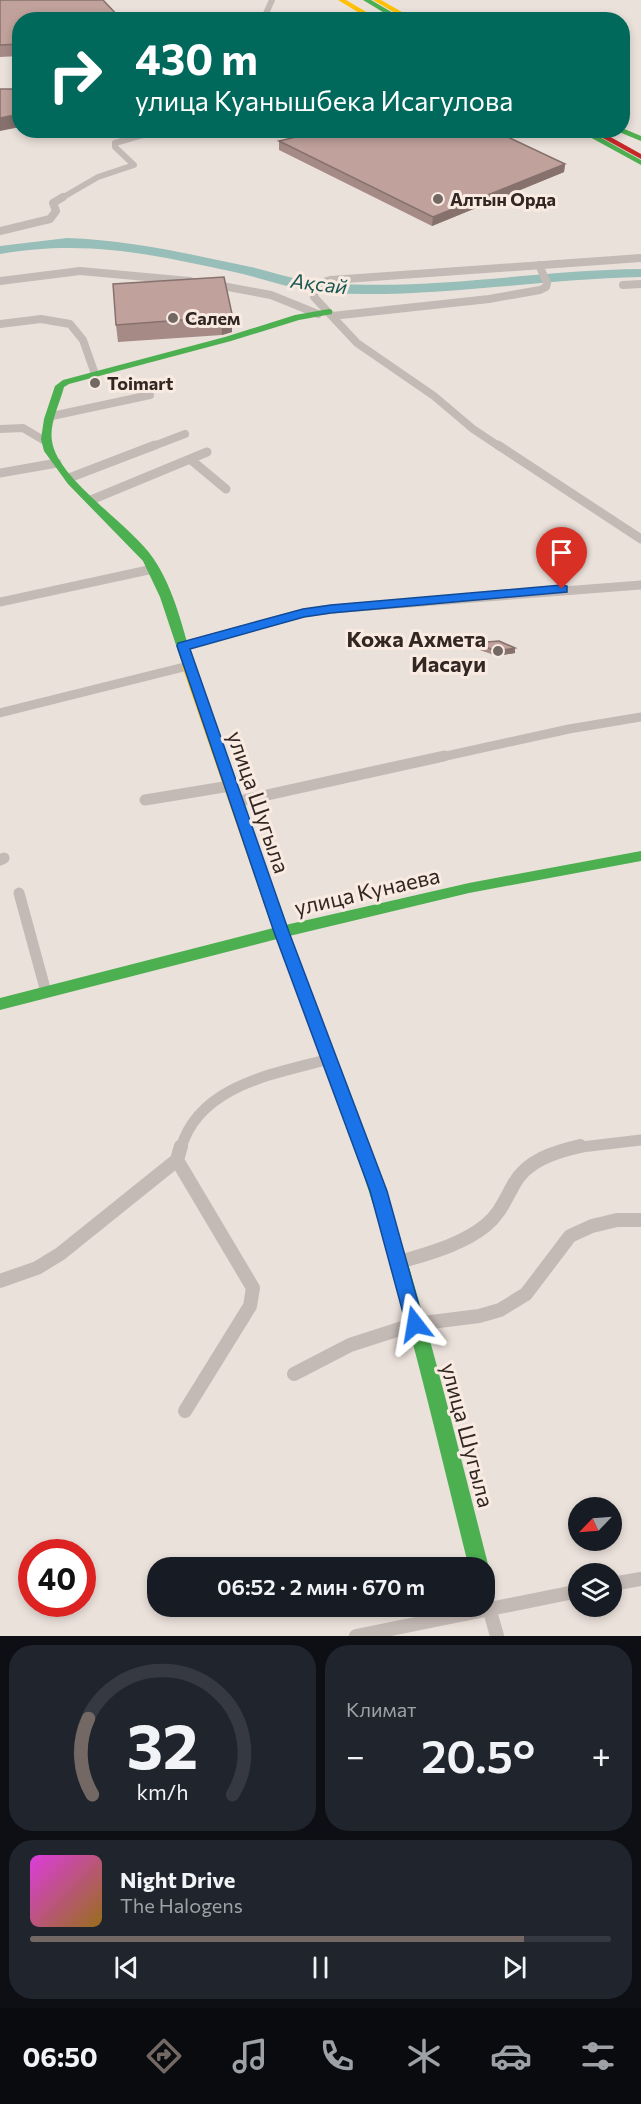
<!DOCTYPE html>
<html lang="ru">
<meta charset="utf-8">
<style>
body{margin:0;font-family:Commissioner,sans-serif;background:#20242c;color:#f1f3f6;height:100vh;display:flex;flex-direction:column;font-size:22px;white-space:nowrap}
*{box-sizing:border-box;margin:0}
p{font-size:20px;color:#9ea1a6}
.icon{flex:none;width:33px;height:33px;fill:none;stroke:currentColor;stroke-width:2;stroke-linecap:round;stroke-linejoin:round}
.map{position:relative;height:1636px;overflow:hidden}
.drawer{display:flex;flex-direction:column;gap:9px;padding:9px;background:#0d0f14;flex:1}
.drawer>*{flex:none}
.hud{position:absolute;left:12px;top:12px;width:618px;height:126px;border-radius:24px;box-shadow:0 3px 9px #0003;background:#00695c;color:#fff;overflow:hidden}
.needle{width:39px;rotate:245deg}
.controls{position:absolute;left:568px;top:1497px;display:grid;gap:12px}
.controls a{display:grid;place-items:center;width:54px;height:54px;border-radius:50%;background:#171b24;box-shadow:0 3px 9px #0003;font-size:30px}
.speed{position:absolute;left:18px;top:1539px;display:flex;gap:12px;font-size:30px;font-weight:700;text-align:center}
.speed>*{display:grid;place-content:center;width:78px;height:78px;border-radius:50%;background:#171b24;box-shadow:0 3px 9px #0003;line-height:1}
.speed .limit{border:9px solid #d22;background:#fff;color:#111}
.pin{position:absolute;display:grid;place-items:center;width:51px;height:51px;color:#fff;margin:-62px -26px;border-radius:50% 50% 50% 0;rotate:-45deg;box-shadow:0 0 6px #0007}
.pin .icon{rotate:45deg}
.me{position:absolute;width:66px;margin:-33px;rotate:346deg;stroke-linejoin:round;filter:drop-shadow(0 0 4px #0008)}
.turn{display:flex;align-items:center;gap:21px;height:126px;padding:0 24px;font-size:27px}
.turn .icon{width:78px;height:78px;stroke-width:2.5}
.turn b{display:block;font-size:42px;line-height:51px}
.big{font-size:45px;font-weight:600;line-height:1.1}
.drawer .card{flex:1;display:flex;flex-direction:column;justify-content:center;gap:9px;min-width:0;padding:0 21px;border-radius:24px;background:#20242c}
.drawer .dial{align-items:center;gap:0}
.dial svg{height:156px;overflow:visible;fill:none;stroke:#363941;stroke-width:7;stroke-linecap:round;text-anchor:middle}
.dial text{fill:#f1f3f6;stroke:none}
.song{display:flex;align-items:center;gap:18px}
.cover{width:72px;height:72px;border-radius:9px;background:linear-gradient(135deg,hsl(300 70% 55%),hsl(40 70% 35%))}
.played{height:6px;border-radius:3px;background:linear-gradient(90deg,#736864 85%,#363941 85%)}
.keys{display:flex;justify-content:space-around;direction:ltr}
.heat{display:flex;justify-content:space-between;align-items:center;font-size:33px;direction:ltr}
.drawer .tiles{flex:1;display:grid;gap:9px;grid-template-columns:1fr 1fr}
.card:last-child{grid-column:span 2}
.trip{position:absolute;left:147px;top:1557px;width:348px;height:60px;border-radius:24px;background:#171b24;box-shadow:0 3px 9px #0003;font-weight:600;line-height:60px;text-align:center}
.dock{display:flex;height:96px;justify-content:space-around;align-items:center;background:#090b0e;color:#9ea1a6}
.dock .icon{width:42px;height:42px}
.dock .current{color:#736864}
.dock b{font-size:27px;color:#f1f3f6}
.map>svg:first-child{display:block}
</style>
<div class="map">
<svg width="641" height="1636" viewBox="0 0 641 1636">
<rect width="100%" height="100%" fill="#ebe1db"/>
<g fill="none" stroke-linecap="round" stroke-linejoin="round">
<path fill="#97beb8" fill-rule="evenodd" d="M67 238C130 240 189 254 251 267 276 273 301 282 327 283 431 291 537 270 641 269V277C537 279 432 299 327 293 299 291 270 281 243 274 156 255 89 239 0 254V246Z"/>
<path stroke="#c4bab5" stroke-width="6" d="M263 20 272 0
M60 199 98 177 134 165 115 147V143L160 130"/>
<path stroke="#c4bab5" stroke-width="8" d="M0 231 50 219 56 211 53 203 63 197
M0 281 80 271 190 281
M212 284 271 295 318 314
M623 285 641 284
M332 316 489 299 540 290 546 287 547 283 539 265
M0 324 41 319 70 324 83 340 95 374
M52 416 150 395
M0 429 23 428 45 441
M151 447 185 434
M500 447 473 429 434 396 357 343 314 297C314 287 322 282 331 280L641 258"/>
<path stroke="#c4bab5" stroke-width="9" d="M498 445 641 539
M190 459 226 489
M0 473 57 463
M69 478 155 445
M91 500 207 452
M0 602 153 569
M183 646 303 613 331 609 641 585
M0 713 188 666
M437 758 569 729 641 717"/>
<path stroke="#c4bab5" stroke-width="11" d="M145 800 230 786
M235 802 444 756
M0 860 4 858
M19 893 46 992
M181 1148C199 1085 274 1074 329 1059
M573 1148 641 1140"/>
<path stroke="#c4bab5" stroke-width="14" d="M181 1146 177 1160 253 1288 250 1306 185 1411
M400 1262C429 1253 461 1245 485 1226 500 1214 505 1200 514 1184 527 1160 555 1152 580 1146
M0 1281 37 1268 60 1254 177 1160
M294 1374 350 1345 415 1324 479 1316 500 1310 526 1294 570 1236 592 1226 617 1220H641
M612 1584 641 1579
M484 1590 497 1636
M356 1636 579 1591"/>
<path fill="#4caf50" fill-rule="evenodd" d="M363 0H371L405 20H396Z
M622 128 641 136V141L619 132 622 130Z
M577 130H587L641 160V165Z
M329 309 332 310V314L299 320 231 341 69 384 64 387C60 403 49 424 52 441 57 479 131 525 153 558 175 590 183 630 194 666L188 670 184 669 160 597 143 561 68 484 44 451 41 439 44 419 55 386 63 380 225 337 295 315Z
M641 851V861L469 893 281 938 0 1010V998L281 926 469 883Z
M360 1134 366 1136 368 1141C418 1281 452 1424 489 1568L484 1576V1568H469C433 1424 401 1281 352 1141L354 1136Z"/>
<path fill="#ffc107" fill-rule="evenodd" d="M338 0H346L380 20H371Z
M373 0H381L416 20H407Z
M188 662 194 666 277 901 275 905H265L263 901 182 666Z"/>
<path fill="#c62828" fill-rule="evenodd" d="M588 130H598L641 154V159Z
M270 895 275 897 277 901 368 1141 366 1146 360 1148 354 1146 352 1141 263 901 265 897Z"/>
</g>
<path fill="#a58a86" d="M0 0 20 20V56L0 57Z
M279 141 565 164 564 172 432 226 279 150Z
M232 314V332L222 335 118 342 116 325Z
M474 643 515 653 497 656 474 648Z"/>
<path fill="#86716d" d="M20 114V127L0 131V118Z
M565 164 564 172 432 226 433 217Z
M232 314V332L222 335 221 317Z
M515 648V653L497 656V651Z"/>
<path fill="#c0a19c" stroke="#86716d" stroke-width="1.5" d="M0 0H103L122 20H20V44L0 45Z
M169 18 172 20H157V19Z
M20 88V114L0 118V89H13Z
M326 130H493L565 164 433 217 279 141Z
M224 277 232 314 221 317 116 325 113 284Z
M499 641 515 648 497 651 474 643Z"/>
<path fill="#1a73e8" stroke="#114b97" stroke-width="1.5" d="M562 585 567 586V592L331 613 304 617 190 649 289 932 387 1191 424 1324 422 1330 415 1333 409 1330 406 1324 370 1191 274 932 177 646 178 643 303 609 331 605Z"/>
<g fill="#736864" stroke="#f9ebe1" stroke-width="2">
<circle cx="438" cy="199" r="6"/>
<circle cx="173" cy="318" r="6"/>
<circle cx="95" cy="383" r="6"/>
<circle cx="498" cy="651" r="6"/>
</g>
<g text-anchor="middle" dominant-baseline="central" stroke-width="6" stroke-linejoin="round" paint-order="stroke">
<g font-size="18" font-weight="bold" fill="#332724" stroke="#f9ebe1" text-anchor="start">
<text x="450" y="199">Алтын Орда</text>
<text x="185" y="318">Салем</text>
<text x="107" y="383">Toimart</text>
</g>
<g font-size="20" font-style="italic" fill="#195651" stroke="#f9ebe1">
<text transform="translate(319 283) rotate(7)">Ақсай</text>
</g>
<g font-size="22" font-weight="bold" fill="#332724" stroke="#f9ebe1" text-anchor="end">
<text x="486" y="638">Кожа Ахмета<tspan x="486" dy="25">Иасауи</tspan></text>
</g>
<g font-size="22" fill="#332724" stroke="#f9ebe1">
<text transform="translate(259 802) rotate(71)">улица Шугыла</text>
<text transform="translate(367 891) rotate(-13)">улица Кунаева</text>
<text transform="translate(468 1435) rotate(75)">улица Шугыла</text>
</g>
</g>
</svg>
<div class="controls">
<a><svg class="needle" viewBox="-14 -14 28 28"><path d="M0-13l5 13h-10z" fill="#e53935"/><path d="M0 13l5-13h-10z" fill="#9ea1a6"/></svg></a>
<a><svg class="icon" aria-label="layers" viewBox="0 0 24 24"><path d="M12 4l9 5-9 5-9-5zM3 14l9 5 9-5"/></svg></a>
</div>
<div class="speed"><div class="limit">40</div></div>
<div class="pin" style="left:562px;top:589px;background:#d93025"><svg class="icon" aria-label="arrive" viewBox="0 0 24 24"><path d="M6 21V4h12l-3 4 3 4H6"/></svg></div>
<svg class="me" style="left:415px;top:1324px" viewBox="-20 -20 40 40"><path d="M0-17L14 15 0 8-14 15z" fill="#1a73e8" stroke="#fff" stroke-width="4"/></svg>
<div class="trip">06:52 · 2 мин · 670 m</div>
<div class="hud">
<div class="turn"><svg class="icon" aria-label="right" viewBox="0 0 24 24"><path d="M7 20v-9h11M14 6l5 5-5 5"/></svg><div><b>430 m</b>улица Куанышбека Исагулова</div></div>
</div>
</div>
<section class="drawer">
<div class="tiles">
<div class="card dial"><svg viewBox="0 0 100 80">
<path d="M14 69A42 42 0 1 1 86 69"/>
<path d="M14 69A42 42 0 0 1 12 30" stroke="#736864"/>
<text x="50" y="56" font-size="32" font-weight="700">32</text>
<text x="50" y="72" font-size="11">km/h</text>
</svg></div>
<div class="card"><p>Климат</p>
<div class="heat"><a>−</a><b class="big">20.5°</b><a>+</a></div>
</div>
<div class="card">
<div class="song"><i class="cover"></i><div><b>Night Drive</b><p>The Halogens</p></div></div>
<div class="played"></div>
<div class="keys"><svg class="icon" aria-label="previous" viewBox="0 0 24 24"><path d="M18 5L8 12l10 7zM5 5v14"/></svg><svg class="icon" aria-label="pause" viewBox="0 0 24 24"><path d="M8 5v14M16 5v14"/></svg><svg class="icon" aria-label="next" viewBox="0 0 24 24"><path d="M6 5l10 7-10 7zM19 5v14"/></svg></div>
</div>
</div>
</section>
<nav class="dock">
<b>06:50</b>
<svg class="icon current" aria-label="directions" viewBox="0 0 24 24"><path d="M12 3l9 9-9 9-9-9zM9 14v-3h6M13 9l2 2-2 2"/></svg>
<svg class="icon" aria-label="music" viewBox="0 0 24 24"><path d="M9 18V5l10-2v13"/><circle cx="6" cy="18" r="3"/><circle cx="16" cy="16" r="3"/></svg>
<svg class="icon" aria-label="phone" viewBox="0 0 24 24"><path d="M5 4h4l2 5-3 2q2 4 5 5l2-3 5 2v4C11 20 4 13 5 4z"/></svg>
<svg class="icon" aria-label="climate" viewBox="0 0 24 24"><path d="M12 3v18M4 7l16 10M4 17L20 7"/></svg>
<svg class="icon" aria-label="car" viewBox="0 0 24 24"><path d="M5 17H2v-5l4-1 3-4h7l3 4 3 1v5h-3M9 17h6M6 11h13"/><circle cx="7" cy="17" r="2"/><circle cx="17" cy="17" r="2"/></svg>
<svg class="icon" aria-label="filters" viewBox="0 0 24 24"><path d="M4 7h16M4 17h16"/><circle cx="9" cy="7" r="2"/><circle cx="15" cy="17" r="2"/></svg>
</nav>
